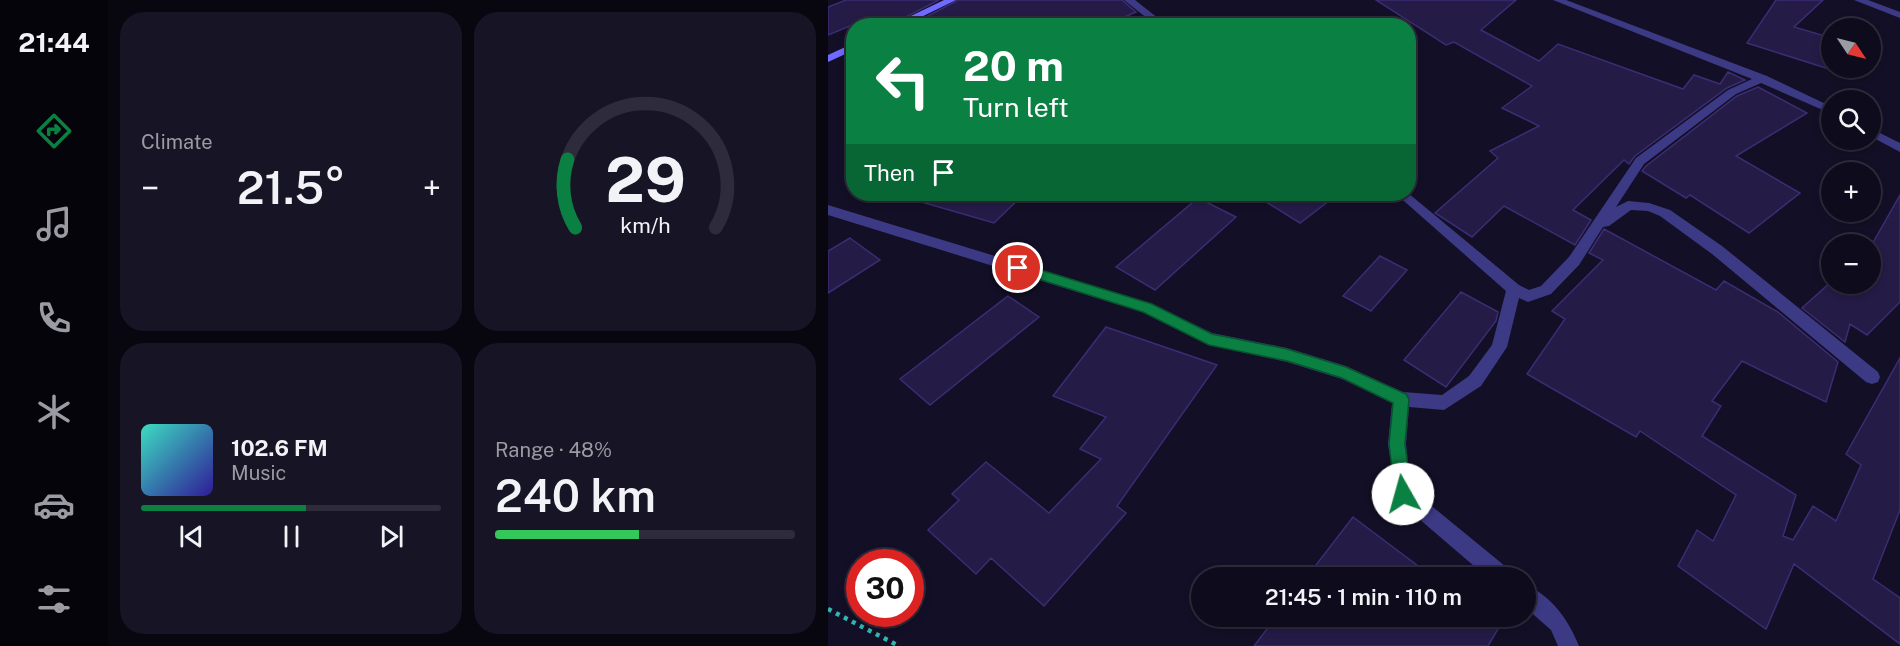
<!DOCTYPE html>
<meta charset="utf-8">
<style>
body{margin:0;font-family:"Public Sans",sans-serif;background:#171425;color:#f1f3f6;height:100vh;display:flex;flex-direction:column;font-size:22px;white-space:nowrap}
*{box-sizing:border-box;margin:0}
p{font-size:20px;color:#9b9ba3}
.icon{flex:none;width:33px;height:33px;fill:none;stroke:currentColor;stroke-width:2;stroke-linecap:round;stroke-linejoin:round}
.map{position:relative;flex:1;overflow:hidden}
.side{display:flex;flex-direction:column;gap:12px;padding:12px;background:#08060f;width:720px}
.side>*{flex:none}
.banner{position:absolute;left:18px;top:18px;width:570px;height:183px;border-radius:24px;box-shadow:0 3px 9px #0003,0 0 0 2px #2e2b3b;background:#0b8043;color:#fff;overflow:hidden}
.needle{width:39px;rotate:125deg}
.buttons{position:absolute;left:993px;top:18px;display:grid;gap:12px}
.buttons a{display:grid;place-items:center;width:60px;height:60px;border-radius:50%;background:#0e0b1c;box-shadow:0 3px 9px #0003,0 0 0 2px #2e2b3b;font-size:30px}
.speed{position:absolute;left:18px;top:549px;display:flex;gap:12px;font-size:30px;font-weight:700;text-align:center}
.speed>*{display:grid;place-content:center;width:78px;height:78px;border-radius:50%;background:#0e0b1c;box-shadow:0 3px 9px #0003,0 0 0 2px #2e2b3b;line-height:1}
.speed .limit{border:9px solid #d22;background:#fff;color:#111}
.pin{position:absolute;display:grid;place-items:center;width:51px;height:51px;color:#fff;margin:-26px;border:3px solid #fff;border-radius:50%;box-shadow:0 2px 6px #0007}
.me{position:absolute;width:66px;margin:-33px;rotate:353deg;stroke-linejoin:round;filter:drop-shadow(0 0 4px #0008)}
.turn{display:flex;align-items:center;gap:21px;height:126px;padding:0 18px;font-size:27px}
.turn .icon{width:78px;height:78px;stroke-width:2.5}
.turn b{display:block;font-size:42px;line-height:51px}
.then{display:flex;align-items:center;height:57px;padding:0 18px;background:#0003;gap:12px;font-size:22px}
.big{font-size:45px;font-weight:600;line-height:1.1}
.side .widget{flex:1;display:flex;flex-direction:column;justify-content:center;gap:9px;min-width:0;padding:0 21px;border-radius:24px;background:#171425}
.side .dial{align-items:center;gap:0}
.dial svg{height:156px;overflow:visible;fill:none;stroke:#2e2b3b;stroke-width:7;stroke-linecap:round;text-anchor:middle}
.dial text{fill:#f1f3f6;stroke:none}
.song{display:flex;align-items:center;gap:18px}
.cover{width:72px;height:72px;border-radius:9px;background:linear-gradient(135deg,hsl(170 70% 55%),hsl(250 70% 35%))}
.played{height:6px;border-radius:3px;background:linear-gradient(90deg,#0b8043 55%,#2e2b3b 55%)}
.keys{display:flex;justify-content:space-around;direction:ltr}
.heat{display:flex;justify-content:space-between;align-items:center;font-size:33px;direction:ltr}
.charge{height:9px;border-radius:4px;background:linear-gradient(90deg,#34c759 48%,#2e2b3b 0)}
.side .tiles{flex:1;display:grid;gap:12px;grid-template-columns:repeat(2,1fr)}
.trip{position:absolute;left:363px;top:567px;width:345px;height:60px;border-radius:30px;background:#0e0b1c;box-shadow:0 3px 9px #0003,0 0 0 2px #2e2b3b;font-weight:600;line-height:60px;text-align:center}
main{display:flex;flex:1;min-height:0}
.menu{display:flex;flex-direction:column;width:108px;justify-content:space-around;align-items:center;background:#06040b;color:#9b9ba3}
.menu .icon{width:42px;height:42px}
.menu .selected{color:#0b8043}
.menu b{font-size:27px;color:#f1f3f6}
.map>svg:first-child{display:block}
</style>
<main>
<nav class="menu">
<b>21:44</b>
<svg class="icon selected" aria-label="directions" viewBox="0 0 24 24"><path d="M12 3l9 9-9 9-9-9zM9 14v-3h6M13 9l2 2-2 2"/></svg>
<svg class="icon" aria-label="music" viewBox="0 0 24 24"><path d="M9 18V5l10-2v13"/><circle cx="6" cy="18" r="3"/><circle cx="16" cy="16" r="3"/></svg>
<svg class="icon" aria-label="phone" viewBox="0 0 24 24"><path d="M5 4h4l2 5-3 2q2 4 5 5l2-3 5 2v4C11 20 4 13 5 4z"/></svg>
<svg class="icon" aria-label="climate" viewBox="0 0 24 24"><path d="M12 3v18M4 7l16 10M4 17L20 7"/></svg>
<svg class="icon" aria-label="car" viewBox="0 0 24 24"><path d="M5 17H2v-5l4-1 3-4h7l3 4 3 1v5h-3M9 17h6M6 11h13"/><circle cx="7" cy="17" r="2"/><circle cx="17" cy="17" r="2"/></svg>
<svg class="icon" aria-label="filters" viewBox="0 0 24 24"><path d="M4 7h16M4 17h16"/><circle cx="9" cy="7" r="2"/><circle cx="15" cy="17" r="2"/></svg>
</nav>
<section class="side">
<div class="tiles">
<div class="widget"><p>Climate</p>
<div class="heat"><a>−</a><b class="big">21.5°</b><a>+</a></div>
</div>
<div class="widget dial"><svg viewBox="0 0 100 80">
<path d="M14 69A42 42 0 1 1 86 69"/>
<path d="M14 69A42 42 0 0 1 10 34" stroke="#0b8043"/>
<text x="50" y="56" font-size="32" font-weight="700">29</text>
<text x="50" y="72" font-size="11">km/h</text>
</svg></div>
<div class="widget">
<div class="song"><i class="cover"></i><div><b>102.6 FM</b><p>Music</p></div></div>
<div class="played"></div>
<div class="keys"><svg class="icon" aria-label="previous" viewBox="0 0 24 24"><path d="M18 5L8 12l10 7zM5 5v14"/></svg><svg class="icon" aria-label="pause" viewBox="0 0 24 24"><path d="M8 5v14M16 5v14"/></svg><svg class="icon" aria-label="next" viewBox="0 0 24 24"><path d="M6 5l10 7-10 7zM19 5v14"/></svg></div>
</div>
<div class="widget"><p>Range · 48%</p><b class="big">240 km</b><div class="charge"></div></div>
</div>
</section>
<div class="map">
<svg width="1072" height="646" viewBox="0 0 1072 646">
<rect width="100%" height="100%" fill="#130f26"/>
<path fill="#241b47" stroke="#3b2d73" stroke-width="1.5" d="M18 0H111L60 26H22L0 35V7Z
M130 0H294L308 12 276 26H81Z
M548 0H688L653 30 711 61 730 44 855 89 866 75 892 84 900 72 917 80 899 88 807 156 801 164 796 160 745 210 763 220 747 245 676 206 644 237 607 213 670 158 662 151 711 126 674 108 704 86 626 42 618 45Z
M948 0H995L966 27 1004 38V70L919 43Z
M930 87 979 113 908 156 972 193 921 233 862 195 858 198 814 171 818 166 909 96Z
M92 194H196L166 223 90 201Z
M425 194H510L472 223Z
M1072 195V302L1039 335 1022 324 1017 342 974 308 1004 281 1042 284V248Z
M370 198 408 217 327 290 288 267Z
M776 229 888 290 896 281 950 312 1010 362 998 402 914 361 884 401 893 406 874 436 968 495 955 536 965 540 985 506 1008 521 1033 465 1018 454 1072 358V510L1045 579 1072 598V644L966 564 938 629 850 566 869 530 885 541 908 495 812 431 808 437 699 374 737 319 724 311 775 260 761 253Z
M22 238 52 260 0 293V251Z
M552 256 579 270 543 311 515 296Z
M633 292 670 312 668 321 618 387 576 360Z
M180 296 211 317 102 405 72 379Z
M278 327 389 365 289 506 298 513 216 606 163 558 148 574 100 530 131 500 124 494 158 462 221 513 273 459 252 449 278 417 225 396Z
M525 517 590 566 582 578H478Z
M652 616 670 629 660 646H426L449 616Z"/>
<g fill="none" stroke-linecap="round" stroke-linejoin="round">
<path stroke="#2fb8b0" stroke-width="4.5" stroke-dasharray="4 5" stroke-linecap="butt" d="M0 609 71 646"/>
<path fill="#3d3a85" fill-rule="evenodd" d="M296 0H307L340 26H329Z
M725 0H738L939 76 1004 107V114L933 83 908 94 816 164 788 207 800 201 821 203 842 210 894 246 1050 372 1052 377 1050 382 1044 384 1038 382 884 254 832 216 820 211 803 210 781 226 775 227 751 265 723 294 700 302 691 298 679 347 653 386 616 410 581 407 578 444 583 489 683 571 686 578H660L569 500 560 444 564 403 514 379 459 362 381 345 314 312 0 215V205L324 304 384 333 459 348 518 366 575 392 614 395 641 376 664 345 678 291 568 194 580 193 691 285 701 290 713 286 741 257 808 158 900 90 924 79Z
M1026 0H1040L1072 12V18Z
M1042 128 1072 143V152L1042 136Z
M698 585C724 596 741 621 751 646H730L723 630 698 608Z"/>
<path fill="#6f6bff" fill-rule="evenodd" d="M116 0H128L75 26H62Z
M26 43V50L0 62V55Z"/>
</g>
<path fill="#0b8043" stroke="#07532c" stroke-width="1.5" d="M190 263 324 304 384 334 459 349 518 367 578 394 581 399 577 444 584 494 581 499 575 502 570 499 567 494 561 444 565 403 514 378 459 361 381 345 315 312 185 271 184 268Z"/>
</svg>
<div class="buttons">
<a><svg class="needle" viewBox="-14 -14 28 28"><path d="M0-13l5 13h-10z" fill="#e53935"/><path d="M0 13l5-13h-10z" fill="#9b9ba3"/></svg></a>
<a><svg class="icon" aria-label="search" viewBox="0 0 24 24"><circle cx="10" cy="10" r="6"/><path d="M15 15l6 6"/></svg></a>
<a>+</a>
<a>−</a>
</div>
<div class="speed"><div class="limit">30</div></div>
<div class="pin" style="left:190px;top:268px;background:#d93025"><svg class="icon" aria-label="arrive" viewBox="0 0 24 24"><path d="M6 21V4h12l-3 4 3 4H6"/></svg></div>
<svg class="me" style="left:575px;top:494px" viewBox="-20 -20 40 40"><circle r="19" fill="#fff"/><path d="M0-13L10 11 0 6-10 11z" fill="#0b8043"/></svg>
<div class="trip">21:45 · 1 min · 110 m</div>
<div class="banner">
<div class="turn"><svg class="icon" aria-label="left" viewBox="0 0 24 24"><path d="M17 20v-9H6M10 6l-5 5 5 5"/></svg><div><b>20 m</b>Turn left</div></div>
<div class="then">Then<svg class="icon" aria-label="arrive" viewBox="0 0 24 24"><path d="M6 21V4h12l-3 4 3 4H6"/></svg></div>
</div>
</div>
</main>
